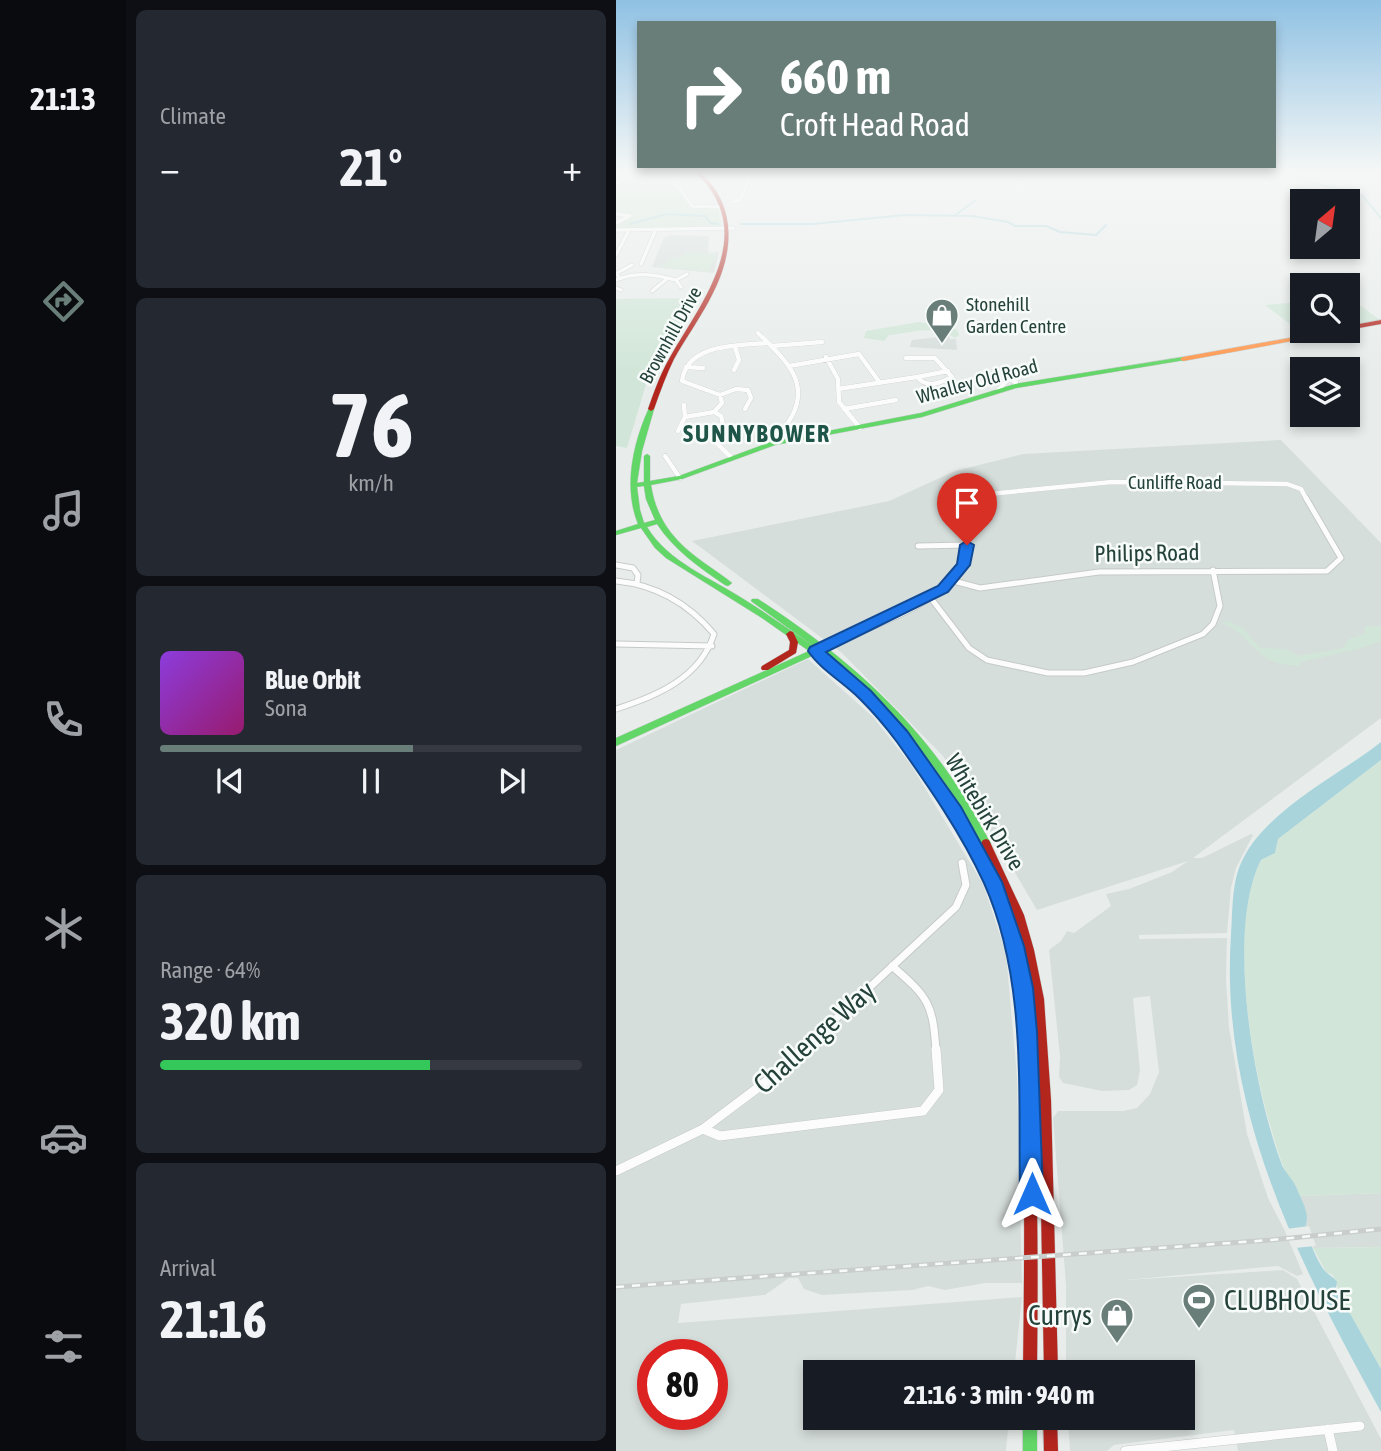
<!DOCTYPE html>
<meta charset="utf-8">
<style>
body{margin:0;font-family:"Asap Condensed",sans-serif;background:#242831;color:#f1f3f6;height:100vh;display:flex;flex-direction:column;font-size:26px;white-space:nowrap}
*{box-sizing:border-box;margin:0}
p{font-size:23px;color:#9ea1a6}
.icon{flex:none;width:38px;height:38px;fill:none;stroke:currentColor;stroke-width:2;stroke-linecap:round;stroke-linejoin:round}
.map{position:relative;flex:1;overflow:hidden}
.panel{display:flex;flex-direction:column;gap:10px;padding:10px;background:#0d0f14;width:490px}
.panel>*{flex:none}
.top-card{position:absolute;left:21px;top:21px;width:639px;height:147px;border-radius:0px;box-shadow:0 4px 10px #0003;background:#697e78;color:#fff;overflow:hidden}
.needle{width:46px;rotate:29deg}
.controls{position:absolute;left:674px;top:189px;display:grid;gap:14px}
.controls a{display:grid;place-items:center;width:70px;height:70px;border-radius:0px;background:#171b24;box-shadow:0 4px 10px #0003;font-size:35px}
.speed{position:absolute;left:21px;top:1339px;display:flex;gap:14px;font-size:35px;font-weight:700;text-align:center}
.speed>*{display:grid;place-content:center;width:91px;height:91px;border-radius:50%;background:#171b24;box-shadow:0 4px 10px #0003;line-height:1}
.speed .limit{border:10px solid #d22;background:#fff;color:#111}
.pin{position:absolute;display:grid;place-items:center;width:60px;height:60px;color:#fff;margin:-72px -30px;border-radius:50% 50% 50% 0;rotate:-45deg;box-shadow:0 0 7px #0007}
.pin .icon{rotate:45deg}
.me{position:absolute;width:77px;margin:-38px;rotate:0deg;stroke-linejoin:round;filter:drop-shadow(0 0 5px #0008)}
.turn{display:flex;align-items:center;gap:24px;height:147px;padding:0 28px;font-size:32px}
.turn .icon{width:91px;height:91px;stroke-width:2.5}
.turn b{display:block;font-size:49px;line-height:60px}
.big{font-size:52px;font-weight:700;line-height:1.1}
.panel .tile{flex:1;display:flex;flex-direction:column;justify-content:center;gap:10px;min-width:0;padding:0 24px;border-radius:10px;background:#242831}
.panel .dial{align-items:center;gap:0}
.dial b{font-size:91px;line-height:1}
.song{display:flex;align-items:center;gap:21px}
.cover{width:84px;height:84px;border-radius:10px;background:linear-gradient(135deg,hsl(270 70% 55%),hsl(320 70% 35%))}
.played{height:7px;border-radius:4px;background:linear-gradient(90deg,#697e78 60%,#363941 60%)}
.keys{display:flex;justify-content:space-around;direction:ltr}
.heat{display:flex;justify-content:space-between;align-items:center;font-size:38px;direction:ltr}
.charge{height:10px;border-radius:5px;background:linear-gradient(90deg,#34c759 64%,#363941 0)}
.trip{position:absolute;left:187px;top:1360px;width:392px;height:70px;border-radius:0px;background:#171b24;box-shadow:0 4px 10px #0003;font-weight:700;line-height:70px;text-align:center}
main{display:flex;flex:1;min-height:0}
.tabs{display:flex;flex-direction:column;width:126px;justify-content:space-around;align-items:center;background:#090b0e;color:#9ea1a6}
.tabs .icon{width:49px;height:49px}
.tabs .current{color:#697e78}
.tabs b{font-size:32px;color:#f1f3f6}
.map>svg:first-child{display:block}
</style>
<main>
<nav class="tabs">
<b>21:13</b>
<svg class="icon current" aria-label="directions" viewBox="0 0 24 24"><path d="M12 3l9 9-9 9-9-9zM9 14v-3h6M13 9l2 2-2 2"/></svg>
<svg class="icon" aria-label="music" viewBox="0 0 24 24"><path d="M9 18V5l10-2v13"/><circle cx="6" cy="18" r="3"/><circle cx="16" cy="16" r="3"/></svg>
<svg class="icon" aria-label="phone" viewBox="0 0 24 24"><path d="M5 4h4l2 5-3 2q2 4 5 5l2-3 5 2v4C11 20 4 13 5 4z"/></svg>
<svg class="icon" aria-label="climate" viewBox="0 0 24 24"><path d="M12 3v18M4 7l16 10M4 17L20 7"/></svg>
<svg class="icon" aria-label="car" viewBox="0 0 24 24"><path d="M5 17H2v-5l4-1 3-4h7l3 4 3 1v5h-3M9 17h6M6 11h13"/><circle cx="7" cy="17" r="2"/><circle cx="17" cy="17" r="2"/></svg>
<svg class="icon" aria-label="filters" viewBox="0 0 24 24"><path d="M4 7h16M4 17h16"/><circle cx="9" cy="7" r="2"/><circle cx="15" cy="17" r="2"/></svg>
</nav>
<section class="panel">
<div class="tile"><p>Climate</p>
<div class="heat"><a>−</a><b class="big">21°</b><a>+</a></div>
</div>
<div class="tile dial"><b>76</b><p>km/h</p></div>
<div class="tile">
<div class="song"><i class="cover"></i><div><b>Blue Orbit</b><p>Sona</p></div></div>
<div class="played"></div>
<div class="keys"><svg class="icon" aria-label="previous" viewBox="0 0 24 24"><path d="M18 5L8 12l10 7zM5 5v14"/></svg><svg class="icon" aria-label="pause" viewBox="0 0 24 24"><path d="M8 5v14M16 5v14"/></svg><svg class="icon" aria-label="next" viewBox="0 0 24 24"><path d="M6 5l10 7-10 7zM19 5v14"/></svg></div>
</div>
<div class="tile"><p>Range · 64%</p><b class="big">320 km</b><div class="charge"></div></div>
<div class="tile"><p>Arrival</p><b class="big">21:16</b></div>
</section>
<div class="map">
<svg width="765" height="1451" viewBox="0 0 765 1451">
<rect width="100%" height="100%" fill="#e8edeb"/>
<path fill="#d6dedb" fill-rule="evenodd" d="M54 235 93 236 92 253 103 252 98 273 36 267 48 238Z
M333 336 334 339H340L341 350 294 347 296 340Z
M665 440 765 543V718L577 858H586L635 834 637 835 620 868 615 888 611 933 523 935V939L611 938 610 979 613 1027 631 1134 652 1198 668 1229 687 1274 681 1276 662 1266 510 1280 667 1270 681 1279 765 1439V1451H622L618 1430 498 1445 491 1451H454L452 1418H567V1372H450V1285L437 1118 442 1111H507L521 1108 534 1094 543 1072 534 996 517 998 524 1070 521 1085 513 1090 486 1091 447 1083 443 1077 444 1056 433 950 445 941 451 931 458 933 495 906 490 894 513 889 556 872 572 861 421 910 346 783 326 755 226 653 76 541 273 501 339 471 407 454Z
M192 659 257 717 295 765 367 884 390 953 401 1076 406 1283H369L329 1290 312 1286 297 1290 206 1295 188 1289 182 1278H173L149 1295 65 1304 62 1323 406 1297 398 1372H200V1418H393L390 1451H0V750ZM37 1354H96V1414H37Z
M765 1193V1247L697 1248 689 1226 691 1218 683 1196Z"/>
<path fill="#d1e6d8" d="M27 172C53 174 62 181 73 205L84 209 102 208 106 226 0 229V225L14 217 0 214V184Z
M72 252 101 253 93 272 42 267 52 263 54 258 64 257Z
M82 298 31 381 11 448 0 446V299Z
M734 298 764 320 732 326V299Z
M686 302V331H709L688 335 649 305Z
M303 322C319 325 324 323 341 330L343 335 339 338C318 324 296 333 273 335L268 341 248 338 250 331Z
M611 621 627 628 644 648 670 649 683 656 727 648 733 639 749 634V626H765V641L742 649 684 662 685 666C675 665 665 665 656 661 637 652 625 628 605 623Z
M765 760V1193L683 1196C680 1187 674 1181 670 1173 664 1159 659 1143 655 1128 634 1059 612 925 645 860L659 853 662 839Z
M765 1247V1369L726 1299 717 1275 710 1272 697 1248Z"/>
<path fill="#a9d4db" d="M765 742V760L662 839 659 853 645 860C609 931 638 1092 666 1165 670 1174 677 1179 680 1187 684 1196 691 1209 691 1218 691 1221 689 1225 690 1228 691 1237 703 1266 710 1272 714 1276 718 1277 721 1282L720 1288 726 1299 765 1369V1412C684 1265 603 1109 615 935 617 910 615 880 628 857 653 809 723 775 765 742Z"/>
<path fill="#e8edeb" d="M693 1226 700 1246 678 1248 670 1229Z"/>
<g fill="none" stroke-linecap="round" stroke-linejoin="round">
<path stroke="#a9d4db" stroke-width="2" d="M658 170 674 177 746 195 765 218
M338 216 360 200
M14 224 51 214 89 216 95 223 102 224
M125 224H197L289 215 356 216 392 222 399 226H430L444 232 480 235 490 225"/>
<defs>
<path id="street-far4" d="M51 174 75 170
M95 176 112 173
M0 183C39 161 53 171 76 206L107 207
M117 202 124 200 137 170
M0 214 14 216 0 223
M0 230 118 228
M0 255 13 230
M25 264 40 229
M3 278 1 273 16 265
M0 280C20 271 40 275 60 280L65 287
M60 280 71 274
M0 288 5 290
M36 291 52 278"/>
<path id="street-far3" d="M142 333C166 357 195 380 176 416 171 425 165 430 166 440
M155 346 206 342
M210 357 222 379 223 402 244 428
M173 366 243 354 264 383
M70 367 87 368
M118 370 123 360 119 347
M301 377 332 371
M222 389 301 377C312 389 324 383 336 377L319 358H290
M382 390 393 379 400 382 399 386
M104 395 120 389 132 390 135 398 129 409
M228 409 280 400
M98 412 106 403 104 395 66 381C71 343 121 346 151 343
M69 417 98 412 105 416 107 425
M62 431 69 417 68 405
M96 439 115 457
M49 456 64 478
M351 476 353 500
M352 496 496 482 671 484 685 489 691 500"/>
<path id="street-far2" d="M302 546 351 545
M0 565 17 568 22 575 21 583
M334 580 364 588 483 572 711 571 725 558 690 498
M0 581C41 585 72 603 98 634 84 678 41 696 0 709
M314 597 353 648 371 660 432 673H468L517 662 587 634 597 624 604 606 597 570
M0 644 96 646
M208 647C247 629 328 605 347 564 356 544 354 519 353 498"/>
<path id="street-far1" d="M276 966C312 997 317 1003 320 1051
M185 1051 340 907 350 885 346 863"/>
<path id="street" d="M87 1129 104 1136 307 1111 323 1090 320 1049
M0 1171 87 1129 156 1077 187 1049
M712 1429 717 1451
M509 1451 744 1426"/>
<path id="fast" d="M567 357 570 359 569 360 400 388 306 417 159 445 66 479 35 485C41 524 62 545 94 567 101 572 109 577 116 583L112 586 109 585C84 568 58 550 41 524L31 527C52 562 95 578 129 600 153 615 177 632 200 648L135 601 136 599H142C213 645 278 698 328 767 345 790 359 815 373 840L375 843 373 846 370 847 367 846C352 821 338 795 321 772 288 726 249 687 205 651 224 669 247 686 265 706 318 764 356 830 388 902L387 905 383 907 379 905C369 882 359 859 347 837 311 767 260 704 198 655L0 746V738L193 651 146 618 50 558 39 548 25 528 0 535V531L22 524C7 487 17 443 33 408L38 409 26 451 21 483 28 482V456L31 454 34 456V481L63 476 155 442 305 413 399 384ZM28 486 30 499 39 520 28 523 24 510 21 487Z
M407 1418H421V1451H407Z"/>
<path id="slow" d="M712 331H723L720 333 567 361 564 359 567 357Z"/>
<path id="jam" d="M77 170H81C99 184 109 202 112 225 117 276 82 317 58 359 50 375 44 392 38 409L35 411 32 409C38 392 44 375 53 359 87 299 145 231 77 170Z
M765 320V324L732 330V326Z
M174 631 177 632 182 642 180 653 152 670H146L145 668 146 666 173 650 174 642 170 634Z
M370 839 373 840 408 915 418 950 428 999 435 1100 442 1372H428L423 1100 416 999 408 950 398 915 365 843 367 840Z
M383 897 387 899 388 902C394 919 400 935 405 953 418 1008 417 1066 419 1122 422 1205 422 1289 421 1372H407C408 1289 409 1205 407 1122 406 1066 407 1008 394 953 390 935 384 919 378 902L379 899Z
M427 1418H441L442 1451H428Z"/>
</defs>
<use href="#street-far4" stroke="#c5cac8" stroke-width="4.5"/>
<use href="#street-far3" stroke="#c5cac8" stroke-width="5"/>
<use href="#street-far2" stroke="#c5cac8" stroke-width="7"/>
<use href="#street-far1" stroke="#c5cac8" stroke-width="9"/>
<use href="#street" stroke="#c5cac8" stroke-width="10"/>
<use href="#fast" stroke="#c3cbc8" stroke-width="1"/>
<use href="#slow" stroke="#c3cbc8" stroke-width="1"/>
<use href="#jam" stroke="#c3cbc8" stroke-width="1"/>
<use href="#street-far4" stroke="#fcfcfc" stroke-width="3.5"/>
<use href="#street-far3" stroke="#fcfcfc" stroke-width="4.5"/>
<use href="#street-far2" stroke="#fcfcfc" stroke-width="5"/>
<use href="#street-far1" stroke="#fcfcfc" stroke-width="7"/>
<use href="#street" stroke="#fcfcfc" stroke-width="9"/>
<use href="#fast" fill="#63d668" fill-rule="evenodd"/>
<use href="#slow" fill="#ff974d" fill-rule="evenodd"/>
<use href="#jam" fill="#b3261e" fill-rule="evenodd"/>
<defs>
<path id="rail" d="M0 1287 655 1240 765 1229"/>
</defs>
<use href="#rail" stroke="#c9cdcc" stroke-width="5"/>
<use href="#rail" stroke="#f7fbf9" stroke-width="2.5" stroke-dasharray="8" stroke-linecap="butt"/>
</g>
<linearGradient id="sky" x2="0" y2="1"><stop stop-color="#8fc1e3"/><stop offset="0.46" stop-color="#f5f7f6"/><stop offset="1" stop-color="#f5f7f6" stop-opacity="0"/></linearGradient>
<rect width="765" height="373" fill="url(#sky)"/>
<path fill="#1a73e8" stroke="#114b97" stroke-width="2" d="M351 541 358 545 354 565 332 592 210 652 255 691 291 731 345 807 386 882 408 946 417 988 421 1032 427 1194 424 1202 416 1205 407 1202 404 1194C402 1091 411 979 368 883 345 833 313 787 281 742 270 727 256 711 243 698 227 682 204 669 192 651L194 647 322 586 341 564 344 545Z"/>
<defs>
<symbol id="shop-pin" viewBox="-11 -11 22 30"><path d="M0 17L-7.5 6A9.5 9.5 0 1 1 7.5 6Z" fill="#697e78" stroke="#f7fbf9"/><path d="M-5-2.5h2.3a2.7 3.5 0 0 1 5.4 0H5L5.5 6h-11ZM-1.5-2.5h3a1.5 2.3 0 0 0-3 0Z" fill="#fff"/></symbol>
<symbol id="stadium-pin" viewBox="-11 -11 22 30"><path d="M0 17L-7.5 6A9.5 9.5 0 1 1 7.5 6Z" fill="#697e78" stroke="#f7fbf9"/><path d="M0-5a6.5 5 0 1 0 0 10a6.5 5 0 1 0 0-10ZM-3.5-1.8h7v3.6h-7Z" fill="#fff"/></symbol>
</defs>
<g fill-rule="evenodd">
<use href="#shop-pin" x="307" y="296" width="38" height="52"/>
<use href="#stadium-pin" x="564" y="1281" width="38" height="52"/>
<use href="#shop-pin" x="482" y="1296" width="38" height="52"/>
</g>
<g text-anchor="middle" dominant-baseline="central" stroke-width="5" stroke-linejoin="round" paint-order="stroke">
<g font-size="19" fill="#24423a" stroke="#f7fbf9" text-anchor="start">
<text x="350" y="304">Stonehill<tspan x="350" dy="22">Garden Centre</tspan></text>
</g>
<g font-size="19" fill="#24423a" stroke="#f7fbf9">
<text transform="translate(54 335) rotate(-61)">Brownhill Drive</text>
<text transform="translate(361 381) rotate(-15)">Whalley Old Road</text>
<text x="559" y="482">Cunliffe Road</text>
</g>
<g font-size="23" fill="#24423a" stroke="#f7fbf9">
<text transform="translate(531 553) rotate(-1)">Philips Road</text>
<text transform="translate(369 812) rotate(59)">Whitebirk Drive</text>
</g>
<g font-size="24" font-weight="bold" letter-spacing="2" fill="#1f5548" stroke="#f7fbf9">
<text x="141" y="433">SUNNYBOWER</text>
</g>
<g font-size="28" fill="#24423a" stroke="#f7fbf9">
<text transform="translate(198 1037) rotate(-42)">Challenge Way</text>
</g>
<g font-size="28" fill="#24423a" stroke="#f7fbf9" text-anchor="start">
<text x="608" y="1300">CLUBHOUSE</text>
<text x="476" y="1315" text-anchor="end">Currys</text>
</g>
</g>
</svg>
<div class="controls">
<a><svg class="needle" viewBox="-14 -14 28 28"><path d="M0-13l5 13h-10z" fill="#e53935"/><path d="M0 13l5-13h-10z" fill="#9ea1a6"/></svg></a>
<a><svg class="icon" aria-label="search" viewBox="0 0 24 24"><circle cx="10" cy="10" r="6"/><path d="M15 15l6 6"/></svg></a>
<a><svg class="icon" aria-label="layers" viewBox="0 0 24 24"><path d="M12 4l9 5-9 5-9-5zM3 14l9 5 9-5"/></svg></a>
</div>
<div class="speed"><div class="limit">80</div></div>
<div class="pin" style="left:351px;top:545px;background:#d93025"><svg class="icon" aria-label="arrive" viewBox="0 0 24 24"><path d="M6 21V4h12l-3 4 3 4H6"/></svg></div>
<svg class="me" style="left:416px;top:1194px" viewBox="-20 -20 40 40"><path d="M0-17L14 15 0 8-14 15z" fill="#1a73e8" stroke="#fff" stroke-width="4"/></svg>
<div class="trip">21:16 · 3 min · 940 m</div>
<div class="top-card">
<div class="turn"><svg class="icon" aria-label="right" viewBox="0 0 24 24"><path d="M7 20v-9h11M14 6l5 5-5 5"/></svg><div><b>660 m</b>Croft Head Road</div></div>
</div>
</div>
</main>
